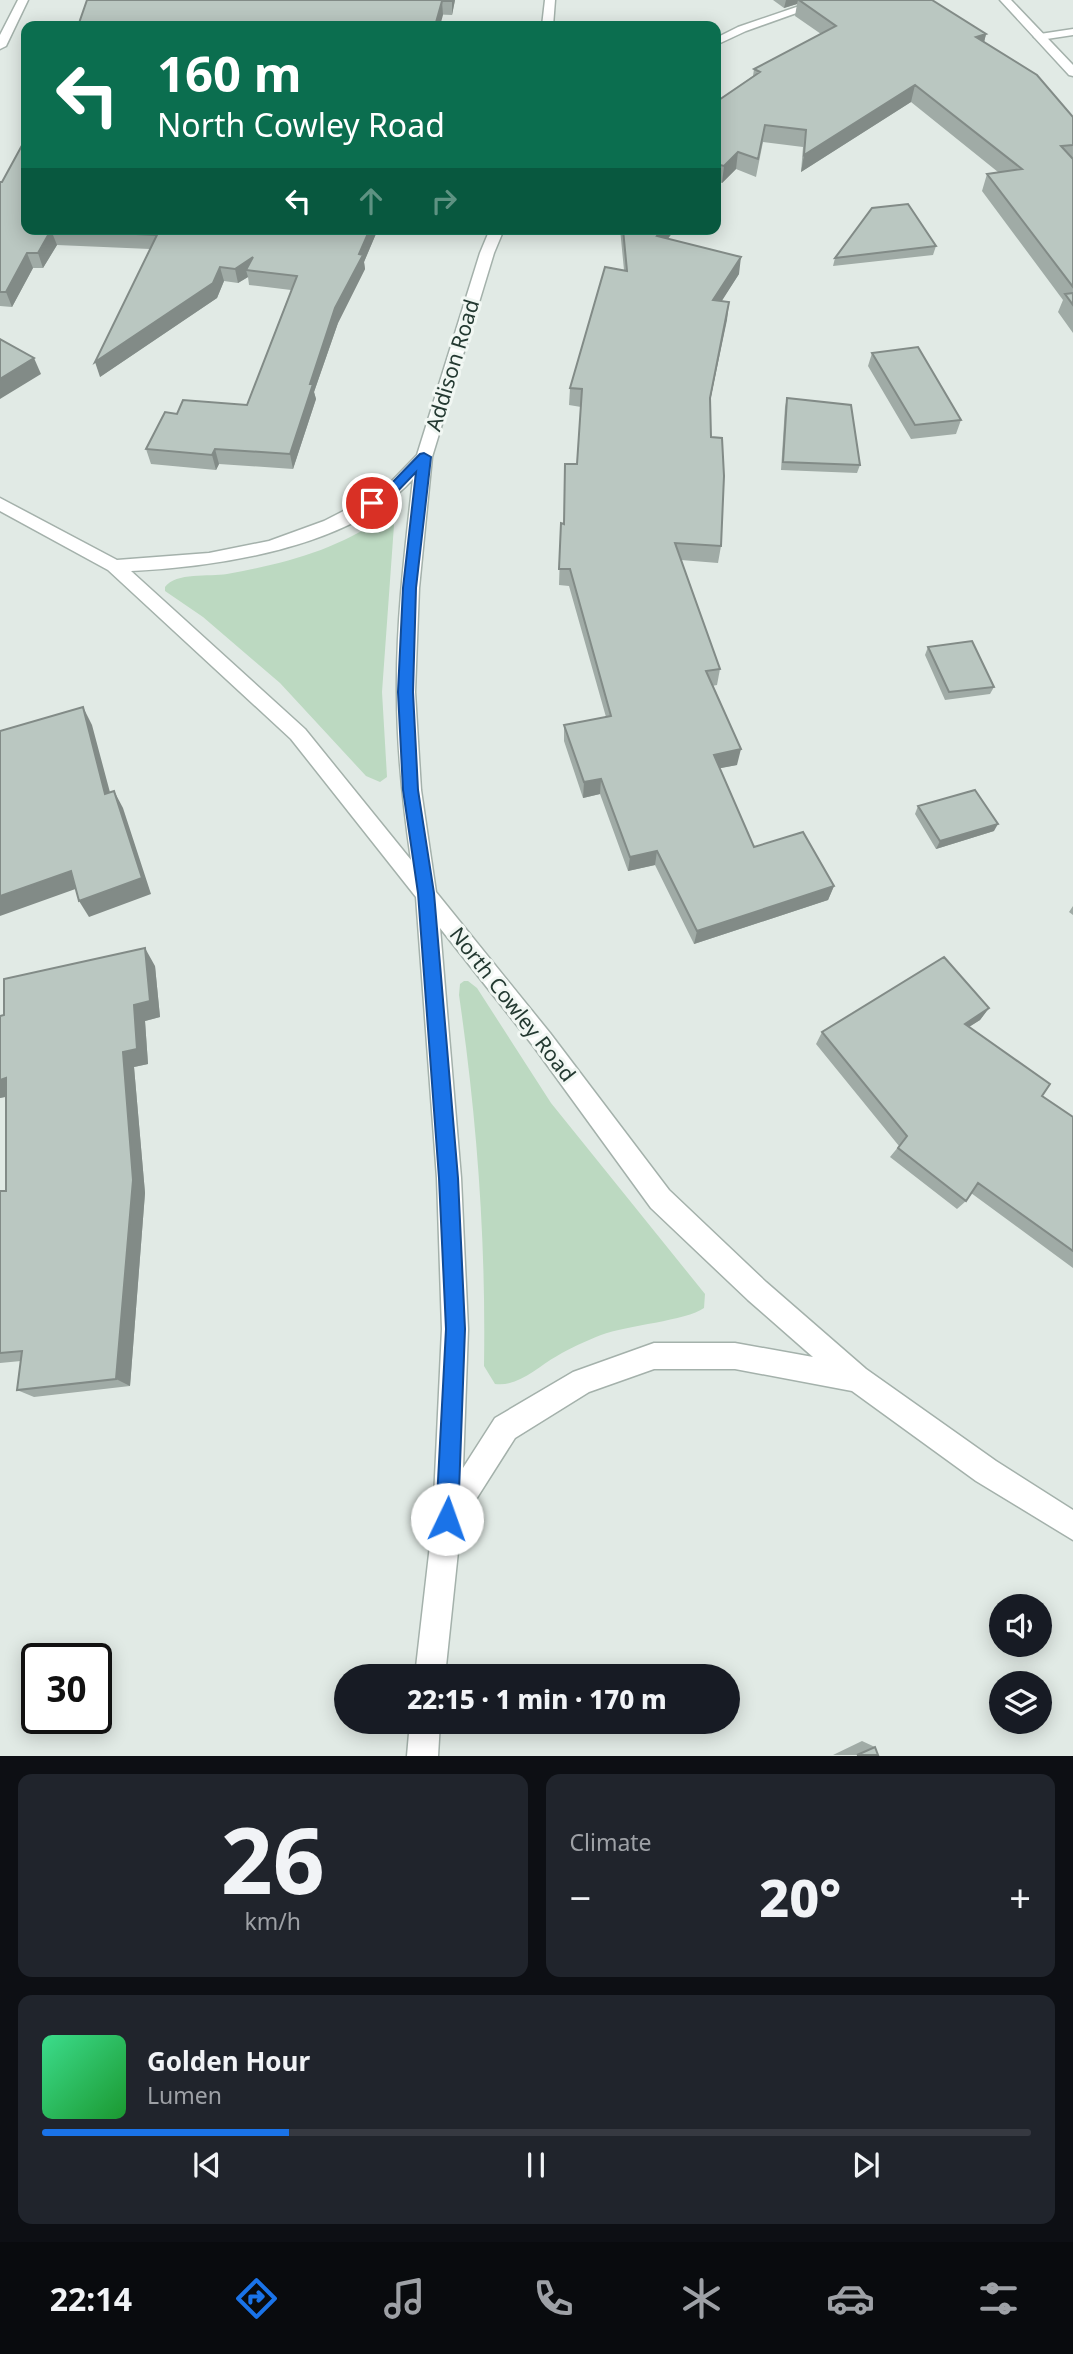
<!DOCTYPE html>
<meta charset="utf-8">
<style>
body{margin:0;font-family:"Noto Sans",sans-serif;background:#20242c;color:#f1f3f6;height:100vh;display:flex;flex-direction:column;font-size:26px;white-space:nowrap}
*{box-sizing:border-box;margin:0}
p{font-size:23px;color:#9ea1a6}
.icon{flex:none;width:38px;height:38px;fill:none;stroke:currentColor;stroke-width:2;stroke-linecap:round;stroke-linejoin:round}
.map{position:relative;height:1756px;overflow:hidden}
.panel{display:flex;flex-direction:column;gap:18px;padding:18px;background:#0d0f14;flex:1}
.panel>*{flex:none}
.guide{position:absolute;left:21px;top:21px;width:700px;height:214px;border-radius:14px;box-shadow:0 4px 18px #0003;background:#0b6e4f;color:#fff;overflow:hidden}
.tools{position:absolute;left:989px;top:1594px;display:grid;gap:14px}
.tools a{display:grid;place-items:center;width:63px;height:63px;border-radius:50%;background:#171b24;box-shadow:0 4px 18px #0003;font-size:35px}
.speed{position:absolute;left:21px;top:1643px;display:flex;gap:14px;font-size:35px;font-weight:700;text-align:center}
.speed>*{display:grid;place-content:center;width:91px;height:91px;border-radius:50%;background:#171b24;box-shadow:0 4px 18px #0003;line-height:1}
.speed .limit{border:4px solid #111;border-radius:10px;background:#fff;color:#111}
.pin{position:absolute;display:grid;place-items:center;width:60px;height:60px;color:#fff;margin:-30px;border:4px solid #fff;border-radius:50%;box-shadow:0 2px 7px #0007}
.me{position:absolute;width:77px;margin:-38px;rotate:3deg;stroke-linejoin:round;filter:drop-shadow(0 0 5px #0008)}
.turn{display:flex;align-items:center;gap:24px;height:147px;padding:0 21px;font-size:32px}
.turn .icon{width:91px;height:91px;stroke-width:2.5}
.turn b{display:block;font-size:49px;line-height:60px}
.lanes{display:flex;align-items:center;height:66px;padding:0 21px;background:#0003;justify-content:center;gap:35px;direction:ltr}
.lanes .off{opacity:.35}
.big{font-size:52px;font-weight:800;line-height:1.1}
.panel .card{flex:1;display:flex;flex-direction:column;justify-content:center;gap:10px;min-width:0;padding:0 24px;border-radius:14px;background:#20242c}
.panel .dial{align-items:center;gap:0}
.dial b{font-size:91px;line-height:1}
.song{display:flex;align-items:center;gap:21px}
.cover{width:84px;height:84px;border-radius:10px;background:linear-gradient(135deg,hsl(150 70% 55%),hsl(130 70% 35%))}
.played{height:7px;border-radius:4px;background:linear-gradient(90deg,#1a73e8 25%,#363941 25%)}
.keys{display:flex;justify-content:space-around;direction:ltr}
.heat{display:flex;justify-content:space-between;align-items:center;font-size:38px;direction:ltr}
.panel .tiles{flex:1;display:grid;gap:18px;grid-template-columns:1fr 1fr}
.card:last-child{grid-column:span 2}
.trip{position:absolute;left:334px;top:1664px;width:406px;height:70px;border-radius:35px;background:#171b24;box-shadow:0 4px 18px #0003;font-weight:800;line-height:70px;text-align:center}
.dock{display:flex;height:112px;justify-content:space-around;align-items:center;background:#090b0e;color:#9ea1a6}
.dock .icon{width:49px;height:49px}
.dock .current{color:#1a73e8}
.dock b{font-size:32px;color:#f1f3f6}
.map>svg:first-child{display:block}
</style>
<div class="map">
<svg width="1073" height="1756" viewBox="0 0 1073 1756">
<rect width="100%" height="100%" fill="#e1eae5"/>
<path fill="#bcd9c1" d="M385 517H392L394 525 382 692 387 777 380 782 366 776 280 683 203 617 165 591V587C176 572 209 577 227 574 287 563 333 551 385 517Z
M464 981H468L477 988 551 1103 705 1294 704 1308C686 1321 627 1325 601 1335 586 1341 570 1348 557 1356 537 1367 519 1387 495 1384L484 1366C486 1240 477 1119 459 995L460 984Z"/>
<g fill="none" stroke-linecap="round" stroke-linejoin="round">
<defs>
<path id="lane" d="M1073 29V35L1040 40 1034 37 1040 34Z"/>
<path id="street" d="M18 0H28L6 46 0 49V35Z
M545 0H555L553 26H542Z
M817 0H833L746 31 716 45V38L738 27Z
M1000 0H1011L1073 65V76L1069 75Z
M490 229H504L494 253 432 457 419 588 415 692 421 790 436 892 550 1033 669 1190 766 1282 866 1369 996 1461 1073 1510V1540L976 1481 852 1391 735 1369H654L589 1392 515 1438 461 1523 445 1676H415L433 1519 442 1329 437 1178 416 897 291 739 108 570 0 511V498L117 560 209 553 269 541 324 521 369 498 385 488 417 455 480 253ZM413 479C405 550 396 622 397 694 397 750 403 805 411 860L305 729 131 571C218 567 352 547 413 479ZM440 928 534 1047 651 1208 748 1300 813 1357 735 1343H654L573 1372 495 1418 463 1468 468 1329 461 1178Z
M410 1722H440L438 1756H407Z"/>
</defs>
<use href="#lane" stroke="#a4b1ab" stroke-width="3"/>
<use href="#street" stroke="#a4b1ab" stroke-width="3"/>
<use href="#lane" fill="#fff" fill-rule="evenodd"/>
<use href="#street" fill="#fff" fill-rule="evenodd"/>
</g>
<path fill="#a0aba6" d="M87 0H455L452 15Z
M773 0H932L986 34 984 42 1073 117V333L1058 312 1063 300 982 191 987 174 998 172 911 102 801 172 803 147 763 142 756 177 736 169 722 183 716 181V102L753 76 754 69 821 34 795 16 797 4 784 8Z
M0 182 378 229 364 262 365 269 338 323 314 392 316 399 293 469 219 464 216 470 151 464 146 449 177 414 247 405 291 290 249 285 248 277 238 283 224 281 217 298 100 377 150 249 57 245 43 268H33L12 307 0 306Z
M620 229H675L668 239 739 274 721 301 729 302 710 402 711 437 721 546 718 563 681 560 720 669 717 685 712 686 737 765 720 768 754 847 834 886 828 900 694 944 655 865 628 871 600 794 583 798 564 741V725L606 717 569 586 559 585 561 523 564 524 577 464 581 407 569 405 570 388 624 270Z
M936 246 933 255 833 266 835 258Z
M872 353 961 420 956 434 911 439 868 366Z
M787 398 860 465 857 473 781 470 785 407Z
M928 647 994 687 990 694 945 700 925 655Z
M918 806 994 831 936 849 915 814Z
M1073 906V915L1069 912Z
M155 966 160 1017 145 1021 148 1064 134 1067 145 1193 130 1386 34 1397 17 1390 21 1361 0 1363V1191H6V1097L0 1098V1016Z
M989 1008 980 1020 969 1027 1042 1096 1073 1117V1268L971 1193 966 1201 957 1209 890 1157 899 1146 816 1044 822 1032Z
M862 1741 875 1747 878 1755H833Z"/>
<path fill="#828b87" d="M452 0H455L452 15Z
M786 0H798L797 4 784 8Z
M442 1 443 15 440 26H435Z
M986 34 982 51 976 37Z
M915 85 911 102 801 172 804 155Z
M738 152 736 169 722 183 724 166Z
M370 229H378L364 262 365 269 338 323 314 392 316 399 293 469 290 454 310 384 335 308Z
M663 229H675L656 254 657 236Z
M51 230 57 245 43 268 38 253Z
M27 253 33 268 12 307 6 292Z
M253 257 246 270 248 277 238 283 235 269Z
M741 257 739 274 711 318 713 300Z
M220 267 224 281 217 298 100 377 95 362Z
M729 302 727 320 707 415 710 398Z
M34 358 41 374 0 399V379Z
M215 449 219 464 216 470 212 455Z
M83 707 92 725 115 811 105 794Z
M741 749 737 765 711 770 714 755Z
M601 779 600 794 583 798 584 782Z
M114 791 123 808 151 894 89 917 79 901Z
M998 824 994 831 936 849 940 841Z
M657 851 655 865 628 871 630 857Z
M71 871 81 887 0 916V896Z
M834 886 828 900 694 944 697 931Z
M145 948 155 966 160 1017 145 1021 148 1064 134 1067 145 1193 130 1386 116 1379 123 1052 134 1005Z
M989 1008 980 1020 956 1035 965 1024Z
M6 1078 21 1093 0 1098V1080Z"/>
<path fill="#bac7c1" stroke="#828b87" stroke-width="2" d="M87 0H452V1H442L435 26H78Z
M799 0H932L986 34 976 37 1037 75 1073 117V145L1061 146 1073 159V287L987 174 1022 169 915 85 804 155 806 130 765 125 758 159 738 152 724 166 716 164V102L760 72 754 69 836 26Z
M26 138V229H370L359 254 363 255 335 308 310 384H313L290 454 215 449 212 455 146 449 165 412 177 414 183 400 247 405 297 276 246 270 253 257 235 269 220 267 213 283 95 362 157 235 51 230 38 253H27L6 292H0V182H2Z
M908 204 936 246 835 258 872 208Z
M623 229H663L657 236 741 257 713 300 729 302 710 398 711 437 722 438 724 476 721 546 675 543 720 669 706 671 741 749 714 755 754 847 803 832 834 886 697 931 657 851 630 857 601 779 584 782 564 725 611 716 570 569H559L561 523 564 524 565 464H577L582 389 570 388 605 267 627 271Z
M1073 293V305L1065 294Z
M0 339 34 358 0 379Z
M918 347 961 420 915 425 872 353Z
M787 398 851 405 860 465 783 462Z
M972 641 994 687 949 692 928 647Z
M83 707 105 794 114 791 142 878 79 901 71 871 0 896V731Z
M975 790 998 824 940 841 918 806Z
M145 948 150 1001 134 1005 137 1049 123 1052 133 1180 116 1379 17 1390 22 1351 0 1353V1191H6V1078L0 1080V1016L4 1015V979Z
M944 957 989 1008 965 1024 1050 1084 1042 1096 1073 1117V1251L978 1183 966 1201 898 1148 907 1136 822 1032Z
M875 1747 878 1755H857Z"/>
<path fill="#1a73e8" stroke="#114b97" stroke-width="2" d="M424 453 431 457 416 588 413 692 418 790 434 893 458 1178 465 1329 458 1519 455 1527 447 1530 440 1527 436 1519 446 1329 439 1178 418 893 403 790 398 692 403 588 416 472 393 496 372 507 366 503 385 490 420 454Z"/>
<g text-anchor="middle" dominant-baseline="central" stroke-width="6" stroke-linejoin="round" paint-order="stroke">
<g font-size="21" fill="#233931" stroke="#f1f7f3">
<text transform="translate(452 365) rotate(-73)">Addison Road</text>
<text transform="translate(513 1004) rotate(52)">North Cowley Road</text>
</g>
</g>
</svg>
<div class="tools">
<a><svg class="icon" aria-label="sound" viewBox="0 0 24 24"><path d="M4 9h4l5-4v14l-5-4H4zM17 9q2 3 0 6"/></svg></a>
<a><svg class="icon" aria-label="layers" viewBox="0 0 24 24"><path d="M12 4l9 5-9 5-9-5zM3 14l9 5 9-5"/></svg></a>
</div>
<div class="speed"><div class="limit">30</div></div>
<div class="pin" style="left:372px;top:503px;background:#d93025"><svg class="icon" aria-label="arrive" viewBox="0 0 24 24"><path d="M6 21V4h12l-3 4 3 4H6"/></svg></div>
<svg class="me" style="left:447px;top:1519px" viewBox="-20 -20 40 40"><circle r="19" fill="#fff"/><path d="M0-13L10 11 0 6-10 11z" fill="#1a73e8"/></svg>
<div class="trip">22:15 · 1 min · 170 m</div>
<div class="guide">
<div class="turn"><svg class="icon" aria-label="left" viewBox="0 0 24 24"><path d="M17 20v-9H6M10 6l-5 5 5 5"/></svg><div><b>160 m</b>North Cowley Road</div></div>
<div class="lanes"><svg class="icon" aria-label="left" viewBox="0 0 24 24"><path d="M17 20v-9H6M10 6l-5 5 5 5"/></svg><svg class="icon off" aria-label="ahead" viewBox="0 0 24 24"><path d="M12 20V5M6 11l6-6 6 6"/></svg><svg class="icon off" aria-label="right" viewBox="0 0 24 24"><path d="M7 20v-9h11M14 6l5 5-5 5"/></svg></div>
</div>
</div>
<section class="panel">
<div class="tiles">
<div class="card dial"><b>26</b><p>km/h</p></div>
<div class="card"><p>Climate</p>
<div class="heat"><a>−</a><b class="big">20°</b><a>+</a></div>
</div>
<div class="card">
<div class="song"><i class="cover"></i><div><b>Golden Hour</b><p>Lumen</p></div></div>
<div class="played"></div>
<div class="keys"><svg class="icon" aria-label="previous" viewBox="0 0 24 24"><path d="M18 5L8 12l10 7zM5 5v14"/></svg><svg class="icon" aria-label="pause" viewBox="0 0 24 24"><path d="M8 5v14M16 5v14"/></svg><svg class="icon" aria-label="next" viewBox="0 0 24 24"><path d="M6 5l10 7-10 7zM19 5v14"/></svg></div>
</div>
</div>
</section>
<nav class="dock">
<b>22:14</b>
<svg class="icon current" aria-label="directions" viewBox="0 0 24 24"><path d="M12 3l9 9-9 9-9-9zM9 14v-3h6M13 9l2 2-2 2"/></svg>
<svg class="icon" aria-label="music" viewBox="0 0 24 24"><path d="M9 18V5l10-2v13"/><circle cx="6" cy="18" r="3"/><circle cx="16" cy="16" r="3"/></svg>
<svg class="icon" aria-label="phone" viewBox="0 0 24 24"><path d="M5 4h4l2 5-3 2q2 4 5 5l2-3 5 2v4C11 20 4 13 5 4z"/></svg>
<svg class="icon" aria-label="climate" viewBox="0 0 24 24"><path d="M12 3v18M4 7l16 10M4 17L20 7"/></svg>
<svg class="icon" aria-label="car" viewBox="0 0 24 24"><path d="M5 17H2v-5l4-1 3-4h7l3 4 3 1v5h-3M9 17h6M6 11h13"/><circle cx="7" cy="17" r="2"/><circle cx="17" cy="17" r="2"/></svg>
<svg class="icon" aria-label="filters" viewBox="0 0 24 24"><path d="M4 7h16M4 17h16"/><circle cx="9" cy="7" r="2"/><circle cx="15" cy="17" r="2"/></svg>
</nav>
